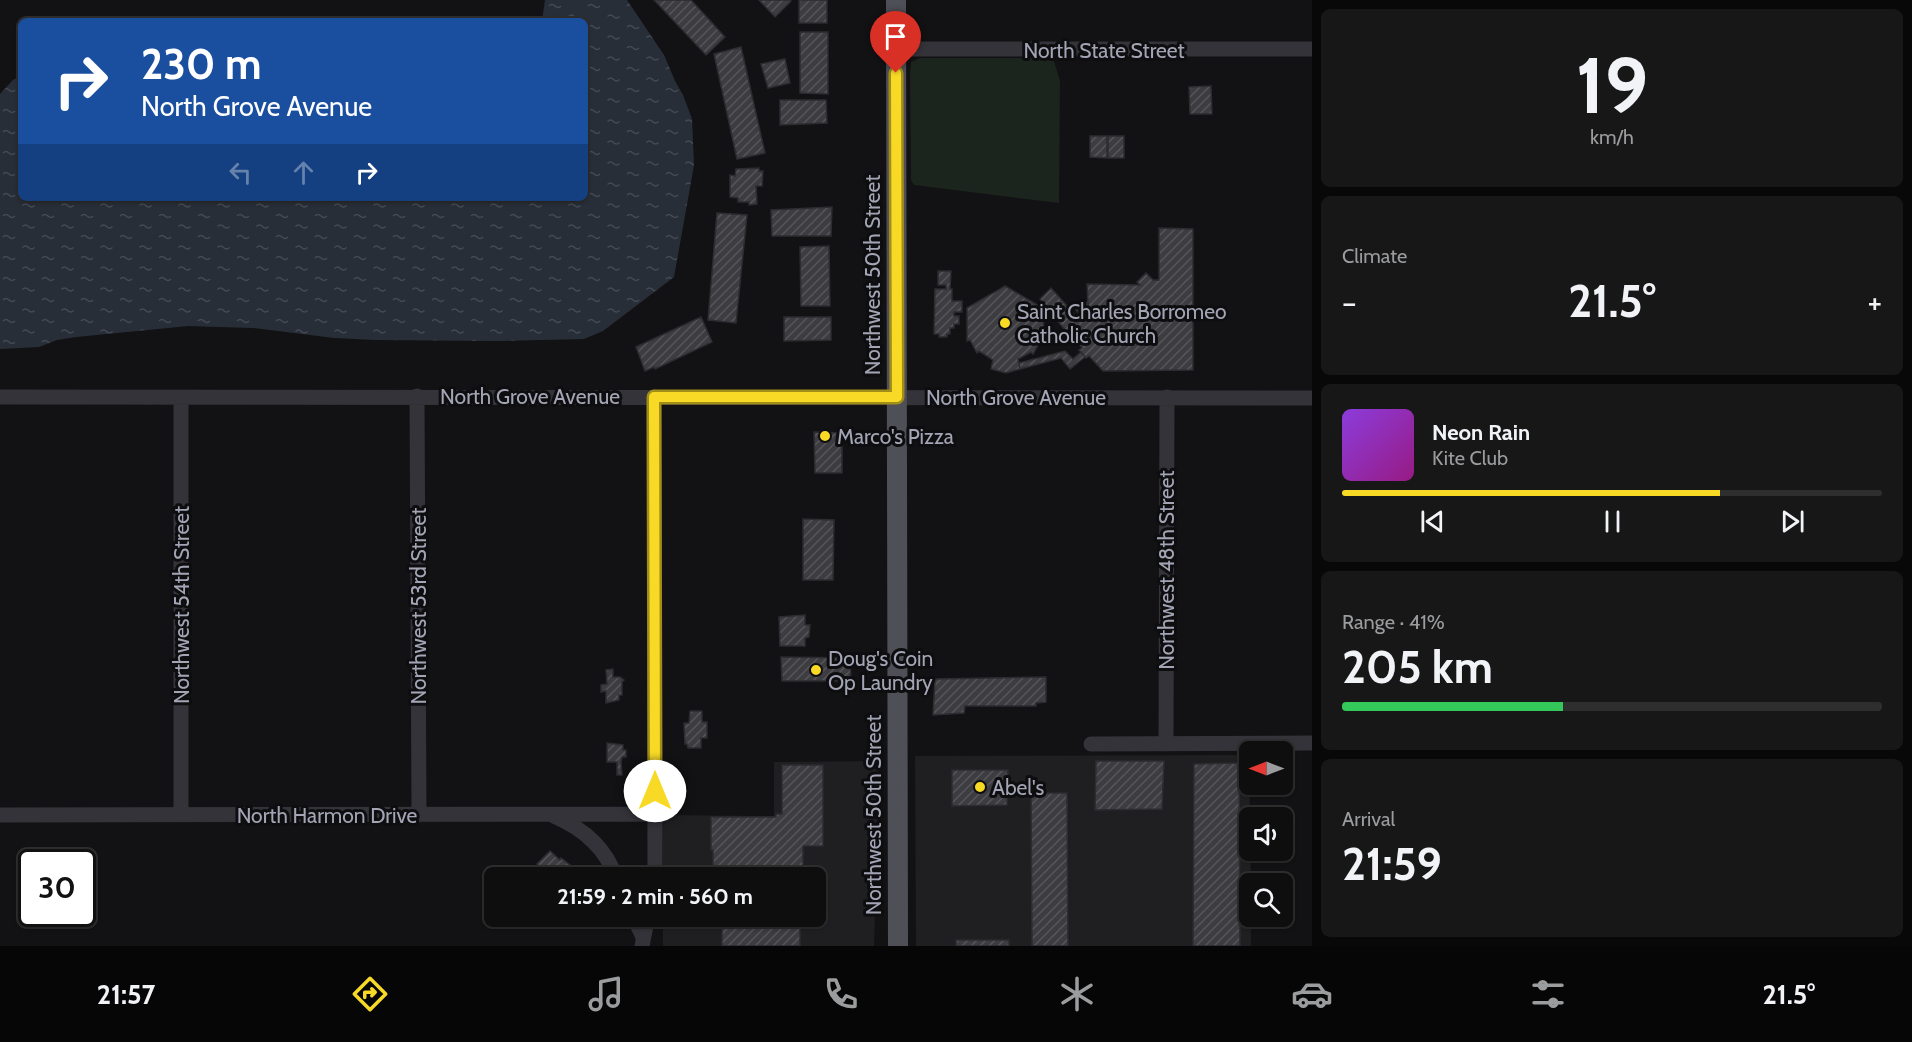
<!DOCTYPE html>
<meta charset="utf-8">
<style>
body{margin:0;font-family:Cabin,sans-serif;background:#171718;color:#f1f3f6;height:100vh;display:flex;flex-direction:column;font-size:22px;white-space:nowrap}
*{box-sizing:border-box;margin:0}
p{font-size:20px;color:#9b9c9e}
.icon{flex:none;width:33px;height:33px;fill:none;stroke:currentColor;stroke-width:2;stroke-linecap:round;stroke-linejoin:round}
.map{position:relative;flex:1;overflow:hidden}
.details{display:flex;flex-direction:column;gap:9px;padding:9px;background:#080808;width:600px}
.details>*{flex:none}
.hud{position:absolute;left:18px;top:18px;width:570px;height:183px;border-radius:9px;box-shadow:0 2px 4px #0004,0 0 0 2px #2e2e2f;background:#1a4fa0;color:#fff;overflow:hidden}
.needle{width:39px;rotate:270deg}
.tools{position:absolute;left:1239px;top:741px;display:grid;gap:12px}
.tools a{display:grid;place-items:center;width:54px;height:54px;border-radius:9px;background:#0e0e0f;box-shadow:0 2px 4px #0004,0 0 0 2px #2e2e2f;font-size:30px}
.speed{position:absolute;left:18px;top:849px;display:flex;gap:12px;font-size:30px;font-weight:700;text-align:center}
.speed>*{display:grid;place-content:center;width:78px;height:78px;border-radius:50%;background:#0e0e0f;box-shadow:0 2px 4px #0004,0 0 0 2px #2e2e2f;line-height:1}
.speed .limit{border:3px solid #111;border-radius:9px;background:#fff;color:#111}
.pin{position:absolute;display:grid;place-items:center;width:51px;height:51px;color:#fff;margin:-62px -26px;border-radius:50% 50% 50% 0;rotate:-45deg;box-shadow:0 0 6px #0007}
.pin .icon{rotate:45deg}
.me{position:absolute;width:66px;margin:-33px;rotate:0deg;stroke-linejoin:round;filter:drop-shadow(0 0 4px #0008)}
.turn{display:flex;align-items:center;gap:21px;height:126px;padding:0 24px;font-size:27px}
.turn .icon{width:78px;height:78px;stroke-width:2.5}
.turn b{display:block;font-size:42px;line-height:51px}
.lanes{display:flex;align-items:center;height:57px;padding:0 24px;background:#0003;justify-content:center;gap:30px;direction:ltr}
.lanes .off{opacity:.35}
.big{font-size:45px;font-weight:700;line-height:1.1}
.details .widget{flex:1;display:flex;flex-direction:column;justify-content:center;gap:9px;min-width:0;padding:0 21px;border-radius:9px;background:#171718}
.details .dial{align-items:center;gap:0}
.dial b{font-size:78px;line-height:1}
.song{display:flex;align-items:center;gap:18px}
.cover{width:72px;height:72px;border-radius:9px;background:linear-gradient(135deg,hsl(270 70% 55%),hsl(310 70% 35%))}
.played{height:6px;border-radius:3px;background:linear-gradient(90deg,#f8da26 70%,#2e2e2f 70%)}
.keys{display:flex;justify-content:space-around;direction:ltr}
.heat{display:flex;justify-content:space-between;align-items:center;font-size:33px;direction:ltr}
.charge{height:9px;border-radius:4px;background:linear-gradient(90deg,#34c759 41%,#2e2e2f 0)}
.trip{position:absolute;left:484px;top:867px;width:342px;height:60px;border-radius:9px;background:#0e0e0f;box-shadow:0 2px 4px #0004,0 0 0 2px #2e2e2f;font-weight:700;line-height:60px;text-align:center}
.menu{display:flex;height:96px;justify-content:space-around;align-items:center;background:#060606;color:#9b9c9e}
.menu .icon{width:42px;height:42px}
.menu .current{color:#f8da26}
.menu b{font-size:27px;color:#f1f3f6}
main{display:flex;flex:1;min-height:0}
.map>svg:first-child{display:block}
</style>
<main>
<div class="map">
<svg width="1312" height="946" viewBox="0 0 1312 946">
<defs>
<pattern id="water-ripples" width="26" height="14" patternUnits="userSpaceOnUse" patternTransform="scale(1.5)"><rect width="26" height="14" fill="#282e38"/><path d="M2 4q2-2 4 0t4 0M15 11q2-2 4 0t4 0" fill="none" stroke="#444953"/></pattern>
<pattern id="building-hatch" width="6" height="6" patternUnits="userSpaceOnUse" patternTransform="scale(1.5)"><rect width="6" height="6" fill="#3c3c41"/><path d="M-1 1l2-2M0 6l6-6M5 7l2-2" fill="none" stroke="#55555a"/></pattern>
</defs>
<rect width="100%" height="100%" fill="#121214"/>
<path fill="#1f1e21" d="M1249 755 1251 883 1250 884V916L1251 917V946H916L915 756Z
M879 761 874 946H663V917L816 916V878L663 877 662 815 774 816V762Z"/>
<path fill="#1c241e" d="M920 58H1053L1060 81 1059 203 914 185 911 180 910 74 911 62Z"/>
<path fill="url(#water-ripples)" d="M545 0H627L664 55 675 81 683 95 692 119 694 165 674 277 603 331 584 339 497 341 376 340 334 338 253 328 188 326 76 337 57 340 39 347 0 349V94L13 80 21 76V198H585V21H542Z"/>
<path fill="url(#building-hatch)" stroke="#2d2c30" stroke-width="1.5" d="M654 0H691L725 37 706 55Z
M759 0H790L791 1 775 17Z
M799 0H827V23H799Z
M800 32H828V94L800 93Z
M741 47 765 153 737 159 714 54Z
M785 59 790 83 768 88 761 64Z
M1211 86 1212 114H1190L1189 87Z
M780 100H826L827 123 780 125Z
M1090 136H1107V158L1090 157Z
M1108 136H1124V158H1108Z
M759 168V171H763L762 186H756L757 204 749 205V202H738V198L730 197V175L735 176 736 169Z
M832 207 831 236H772L771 210Z
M717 213 747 215 736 323 708 320Z
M1159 228 1193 229V370L1103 371 1089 356 1086 358 1081 352 1079 350 1082 348 1076 340 1074 341 1040 299 1051 288 1077 317 1080 315 1076 310 1086 302 1088 304 1087 284 1140 285 1137 282 1146 273 1153 280H1159Z
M829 246 830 306H801L800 247Z
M938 271H951L950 289H952V301H962V312H954V316H959V324H954V328H950V334H947V337H939V334H934L935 289H946V285H938Z
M1005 286 1044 309 1043 336 1033 354 1031 352 1018 359 1020 369 1006 373 991 369 993 360 979 351 977 353 970 340 967 341V308Z
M701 317 712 342 655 369 654 367 645 371 636 347Z
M784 317H831V340L784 341Z
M1065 351 1073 359 1081 352 1085 357 1070 369 1061 358 1020 369 1019 363Z
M814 432 842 433V473H815Z
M803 519 834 520 833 580H803Z
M805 615V625H810L809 637 805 638V646H780L779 617Z
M781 657 850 658 851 681H782Z
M613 669V677H620L624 680 622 682V695H619V700L606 703V691L601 692V685L607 684 606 670Z
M1046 677V702L1036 703V706H965L964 713 933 715 935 679Z
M690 711H702V722H707V738H701V748H688L687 744H685L684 723H689Z
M607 743 623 745V750H626V757H622L621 762 622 775H617V762H607Z
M1096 761H1164L1162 809 1095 810Z
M1239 763 1240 946H1193L1194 764Z
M782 765H823V846H803V878H711V870H713V850H711V817H776V814H782Z
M952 770H1008L1007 805 952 806Z
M1031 793H1067L1068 946H1032Z
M550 851 560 860 561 858 570 865 568 867 578 878H558L548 870 546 872 537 864Z
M722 916H800V946H722Z
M956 940H1009V946H956Z"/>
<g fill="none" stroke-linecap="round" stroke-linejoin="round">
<path stroke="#333339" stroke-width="15" d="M896 49H1312
M417 396 419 815
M0 397 1312 398
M181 397V814
M654 397 655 878
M1091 744 1312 743
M1166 744 1167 397
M0 815 655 814
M554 816C582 828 606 848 616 878
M633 916 643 937
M642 946 648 916"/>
<path stroke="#4f4f58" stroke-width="20" d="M896 0 898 946"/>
</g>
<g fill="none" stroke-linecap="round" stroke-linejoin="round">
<defs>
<path id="route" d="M655 791 654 397H897L896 73"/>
</defs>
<use href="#route" stroke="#a18e19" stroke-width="15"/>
<use href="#route" stroke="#f8da26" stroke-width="10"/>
</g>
<g fill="#f8da26" stroke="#0e0d0f" stroke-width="2">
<circle cx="1005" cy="323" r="6"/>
<circle cx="825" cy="436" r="6"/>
<circle cx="816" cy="670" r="6"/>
<circle cx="980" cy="787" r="6"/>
</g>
<g text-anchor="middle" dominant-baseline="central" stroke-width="6" stroke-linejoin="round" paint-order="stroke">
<g font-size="21" fill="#a3a5b5" stroke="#0e0d0f">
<text x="1104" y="50">North State Street</text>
<text transform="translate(872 275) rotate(-90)">Northwest 50th Street</text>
<text x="530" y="396">North Grove Avenue</text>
<text x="1016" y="397">North Grove Avenue</text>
<text transform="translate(1166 570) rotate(-90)">Northwest 48th Street</text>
<text transform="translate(181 605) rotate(-90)">Northwest 54th Street</text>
<text transform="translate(418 606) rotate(-90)">Northwest 53rd Street</text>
<text x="327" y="815">North Harmon Drive</text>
<text transform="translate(873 815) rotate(-90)">Northwest 50th Street</text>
</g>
<g font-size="21" fill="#a3a5b5" stroke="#0e0d0f" text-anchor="start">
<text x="1017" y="311">Saint Charles Borromeo<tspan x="1017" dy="24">Catholic Church</tspan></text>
<text x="837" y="436">Marco's Pizza</text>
<text x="828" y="658">Doug's Coin<tspan x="828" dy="24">Op Laundry</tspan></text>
<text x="992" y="787">Abel's</text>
</g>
</g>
</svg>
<div class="tools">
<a><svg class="needle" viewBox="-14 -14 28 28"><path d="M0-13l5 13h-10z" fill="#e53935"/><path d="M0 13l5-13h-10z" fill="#9b9c9e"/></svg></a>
<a><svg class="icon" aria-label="sound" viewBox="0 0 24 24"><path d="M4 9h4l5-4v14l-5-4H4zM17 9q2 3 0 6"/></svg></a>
<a><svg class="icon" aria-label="search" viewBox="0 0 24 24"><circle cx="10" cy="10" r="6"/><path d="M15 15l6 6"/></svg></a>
</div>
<div class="speed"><div class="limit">30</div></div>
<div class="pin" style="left:896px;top:73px;background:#d93025"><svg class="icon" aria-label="arrive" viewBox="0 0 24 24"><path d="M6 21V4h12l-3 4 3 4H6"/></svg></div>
<svg class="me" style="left:655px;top:791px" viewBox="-20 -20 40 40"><circle r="19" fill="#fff"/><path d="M0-13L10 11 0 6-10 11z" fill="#f8da26"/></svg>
<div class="trip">21:59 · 2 min · 560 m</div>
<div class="hud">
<div class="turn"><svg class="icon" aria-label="right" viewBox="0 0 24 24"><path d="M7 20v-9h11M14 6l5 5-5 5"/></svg><div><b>230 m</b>North Grove Avenue</div></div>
<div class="lanes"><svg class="icon off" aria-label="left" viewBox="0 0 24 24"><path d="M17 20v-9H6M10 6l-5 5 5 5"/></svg><svg class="icon off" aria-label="ahead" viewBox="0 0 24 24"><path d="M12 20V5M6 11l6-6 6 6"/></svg><svg class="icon" aria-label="right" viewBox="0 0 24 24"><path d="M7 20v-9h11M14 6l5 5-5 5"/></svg></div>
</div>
</div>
<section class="details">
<div class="widget dial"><b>19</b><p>km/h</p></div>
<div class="widget"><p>Climate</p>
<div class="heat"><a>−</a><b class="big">21.5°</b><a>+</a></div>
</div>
<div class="widget">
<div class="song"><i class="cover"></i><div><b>Neon Rain</b><p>Kite Club</p></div></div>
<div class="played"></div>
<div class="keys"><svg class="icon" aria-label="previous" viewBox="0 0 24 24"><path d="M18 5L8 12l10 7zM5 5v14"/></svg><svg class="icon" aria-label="pause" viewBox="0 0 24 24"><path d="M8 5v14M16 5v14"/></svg><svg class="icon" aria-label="next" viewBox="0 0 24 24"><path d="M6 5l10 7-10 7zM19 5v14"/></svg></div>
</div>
<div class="widget"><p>Range · 41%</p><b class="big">205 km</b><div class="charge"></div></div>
<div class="widget"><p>Arrival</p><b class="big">21:59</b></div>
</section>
</main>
<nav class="menu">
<b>21:57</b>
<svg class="icon current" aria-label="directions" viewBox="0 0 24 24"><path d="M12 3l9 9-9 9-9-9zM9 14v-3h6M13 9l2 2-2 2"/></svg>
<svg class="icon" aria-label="music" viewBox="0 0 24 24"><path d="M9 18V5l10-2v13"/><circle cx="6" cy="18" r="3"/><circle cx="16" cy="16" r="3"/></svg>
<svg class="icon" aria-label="phone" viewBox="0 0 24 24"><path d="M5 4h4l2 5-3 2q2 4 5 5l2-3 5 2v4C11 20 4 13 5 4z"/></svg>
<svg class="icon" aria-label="climate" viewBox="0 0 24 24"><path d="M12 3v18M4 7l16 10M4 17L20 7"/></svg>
<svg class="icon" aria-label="car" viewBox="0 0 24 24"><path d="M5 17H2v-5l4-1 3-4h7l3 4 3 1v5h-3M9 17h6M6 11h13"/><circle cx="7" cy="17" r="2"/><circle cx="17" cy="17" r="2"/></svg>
<svg class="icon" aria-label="filters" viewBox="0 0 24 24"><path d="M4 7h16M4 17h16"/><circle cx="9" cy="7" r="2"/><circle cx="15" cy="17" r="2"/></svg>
<b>21.5°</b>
</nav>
